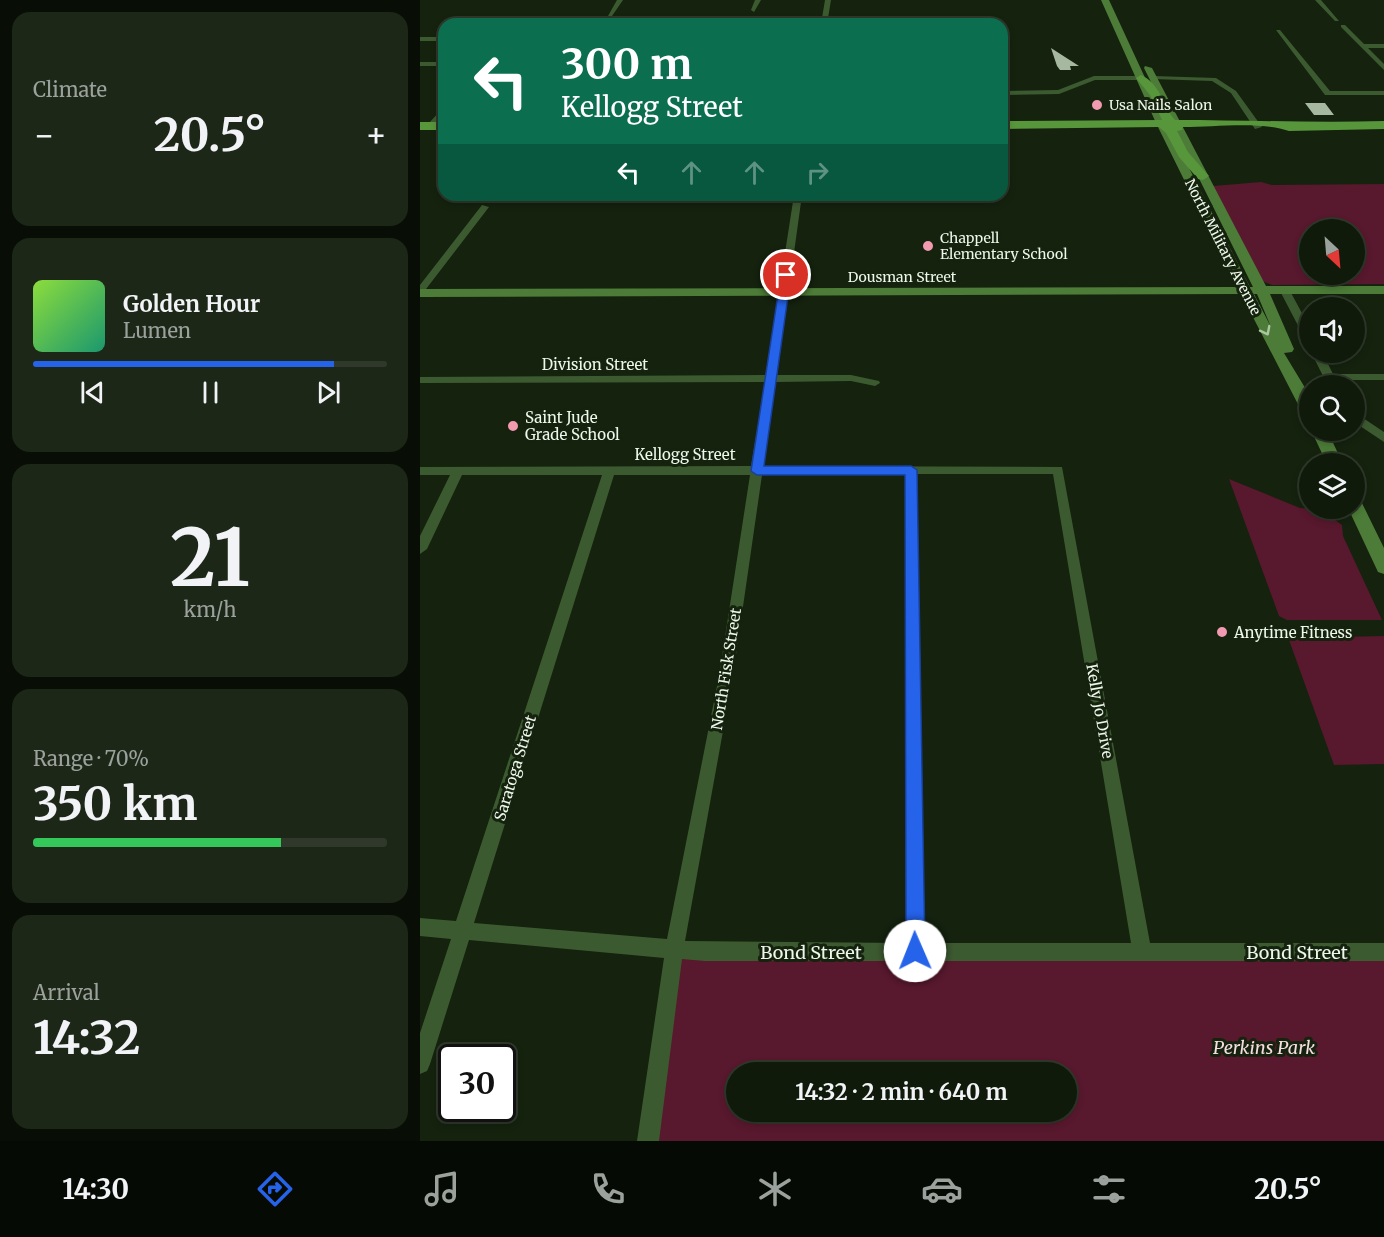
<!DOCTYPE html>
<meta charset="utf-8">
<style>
body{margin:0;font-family:Merriweather,serif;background:#1d2718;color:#f1f3f6;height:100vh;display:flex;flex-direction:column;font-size:22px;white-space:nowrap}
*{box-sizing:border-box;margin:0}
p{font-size:20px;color:#9ba19c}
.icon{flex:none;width:33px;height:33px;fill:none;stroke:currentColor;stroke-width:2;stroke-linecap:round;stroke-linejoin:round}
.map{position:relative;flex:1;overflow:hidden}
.side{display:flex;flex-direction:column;gap:12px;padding:12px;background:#080e06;width:420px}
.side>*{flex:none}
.hud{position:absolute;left:18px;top:18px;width:570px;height:183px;border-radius:18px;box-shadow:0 3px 9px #0003,0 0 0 2px #2f382b;background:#0b6e4f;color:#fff;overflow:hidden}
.needle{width:39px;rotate:154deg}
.tools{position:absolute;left:879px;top:219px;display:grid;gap:12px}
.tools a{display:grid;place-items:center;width:66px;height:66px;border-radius:50%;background:#0f1a0a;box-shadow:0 3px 9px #0003,0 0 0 2px #2f382b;font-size:30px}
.speed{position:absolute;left:18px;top:1044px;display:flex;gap:12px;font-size:30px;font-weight:700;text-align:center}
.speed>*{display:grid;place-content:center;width:78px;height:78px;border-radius:50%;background:#0f1a0a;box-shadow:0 3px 9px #0003,0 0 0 2px #2f382b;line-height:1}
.speed .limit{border:3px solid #111;border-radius:9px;background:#fff;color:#111}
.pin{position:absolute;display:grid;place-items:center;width:51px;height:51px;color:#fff;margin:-26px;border:3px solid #fff;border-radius:50%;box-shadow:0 2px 6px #0007}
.me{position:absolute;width:66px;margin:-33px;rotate:359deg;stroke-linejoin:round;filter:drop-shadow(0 0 4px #0008)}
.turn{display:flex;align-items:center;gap:21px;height:126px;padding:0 24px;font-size:27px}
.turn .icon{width:78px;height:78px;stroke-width:2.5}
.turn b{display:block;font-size:42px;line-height:51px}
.lanes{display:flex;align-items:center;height:57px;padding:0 24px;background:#0003;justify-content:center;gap:30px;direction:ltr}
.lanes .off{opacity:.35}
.big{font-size:45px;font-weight:700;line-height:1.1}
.side .card{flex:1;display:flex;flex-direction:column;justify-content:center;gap:9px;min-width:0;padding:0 21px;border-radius:18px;background:#1d2718}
.side .dial{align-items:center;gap:0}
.dial b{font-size:78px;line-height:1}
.song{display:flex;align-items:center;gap:18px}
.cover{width:72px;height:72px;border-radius:9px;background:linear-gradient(135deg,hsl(90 70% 55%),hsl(160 70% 35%))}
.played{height:6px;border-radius:3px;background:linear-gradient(90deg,#2563eb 85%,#2f382b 85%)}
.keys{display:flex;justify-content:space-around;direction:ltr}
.heat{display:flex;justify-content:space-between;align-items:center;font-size:33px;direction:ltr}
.charge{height:9px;border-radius:4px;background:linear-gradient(90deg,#34c759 70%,#2f382b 0)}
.trip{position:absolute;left:306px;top:1062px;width:351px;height:60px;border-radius:30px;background:#0f1a0a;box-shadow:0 3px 9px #0003,0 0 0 2px #2f382b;font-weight:700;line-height:60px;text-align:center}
.tab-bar{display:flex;height:96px;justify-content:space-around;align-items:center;background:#060a04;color:#9ba19c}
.tab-bar .icon{width:42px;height:42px}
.tab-bar .current{color:#2563eb}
.tab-bar b{font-size:27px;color:#f1f3f6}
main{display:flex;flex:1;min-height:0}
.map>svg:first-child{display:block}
</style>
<main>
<section class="side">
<div class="card"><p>Climate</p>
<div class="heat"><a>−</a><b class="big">20.5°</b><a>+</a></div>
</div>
<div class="card">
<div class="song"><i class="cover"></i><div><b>Golden Hour</b><p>Lumen</p></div></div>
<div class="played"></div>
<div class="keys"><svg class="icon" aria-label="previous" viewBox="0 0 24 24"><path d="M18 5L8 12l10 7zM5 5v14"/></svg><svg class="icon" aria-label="pause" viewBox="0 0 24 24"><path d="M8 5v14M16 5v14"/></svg><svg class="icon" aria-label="next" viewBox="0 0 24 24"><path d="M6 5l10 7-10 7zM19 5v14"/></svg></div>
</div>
<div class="card dial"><b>21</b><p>km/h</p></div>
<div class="card"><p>Range · 70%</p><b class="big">350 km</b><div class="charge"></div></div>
<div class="card"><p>Arrival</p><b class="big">14:32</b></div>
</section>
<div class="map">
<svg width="964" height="1141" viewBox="0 0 964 1141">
<rect width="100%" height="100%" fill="#14220e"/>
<path fill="#58182d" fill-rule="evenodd" d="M841 182 852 185 964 184V284L852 285 842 281 793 186ZM890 230H934V274H890Z
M809 479 880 508 899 509 922 525 923 536 962 620H867L859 616Z
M964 636V764L914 765 869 640 872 638Z
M254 951 964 952V1141H228ZM316 1072H646V1112H316Z"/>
<path fill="#a6b89f" d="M631 48 659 66H650L651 70H640L637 66Z
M885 103H905L914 115H894Z"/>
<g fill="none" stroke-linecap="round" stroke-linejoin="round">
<path fill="#3c5a30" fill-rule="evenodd" d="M197 0H203L192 16H188Z
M335 0H341L334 12 331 10Z
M405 0H411L407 24H401Z
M895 0H901L919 21H915Z
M921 25H925L944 44H964V48H948L964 64V70L921 27Z
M856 30H860L910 91H964V95H905Z
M0 37H24V41H0Z
M0 62H24V66H0Z
M674 76H721L724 78 721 80H675L639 94 582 95V91L638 90Z
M734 76 796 78 816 91 842 127 835 129 811 93 792 81 732 79Z
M21 110H24V116L14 128H8V124Z
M374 195H382L357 375H431L459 381 460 383 455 386 431 381 356 382 343 466 642 467 730 943H964V961H285L262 959 239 1141H217L244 958 49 940 10 1064 7 1071 0 1074V1033L31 939 0 936V918L36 921 182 475H42L7 549 0 554V536L30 475H0V467L331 466 345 382 0 383V377L346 375ZM485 474 486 943 265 941 313 676 342 475ZM497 474H633L711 943H504ZM194 475H330L299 676 247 939 54 923Z
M62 205 69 207 3 293 0 294V285Z
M865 288 870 291 890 328V342L885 339 860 291Z
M891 352H902L913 374H964V380H916L918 386H908Z
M934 412 964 432V442L934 422Z"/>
<path fill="#4c7c37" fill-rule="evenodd" d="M681 0H689L746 123 830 287H833L724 68 725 66 732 68 846 286H964V294H850L874 349 872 352 864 353 890 396V417L882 412 821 294 0 297V289L817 287 736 123ZM834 294H837L851 327Z
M891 430H907L923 464H907Z
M934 497 940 499 964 548V574L958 572 928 508H934Z"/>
<path fill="#58963c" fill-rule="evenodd" d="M721 75C740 83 743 106 755 120 825 120 894 123 964 121V129L869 131C841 121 795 127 763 127L762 130 757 131 768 152 789 176 783 180 778 179 759 157 746 133 739 127 582 129V121L742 120 730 95 716 78Z
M0 122H24V130H0Z"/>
</g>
<defs><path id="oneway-chevron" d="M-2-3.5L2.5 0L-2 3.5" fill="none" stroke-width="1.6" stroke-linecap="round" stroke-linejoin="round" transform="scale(1.5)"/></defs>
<use stroke="#adc6a2" href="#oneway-chevron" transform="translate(846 331) rotate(63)"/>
<path fill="#2563eb" stroke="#184099" stroke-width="1.5" d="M366 272 371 275 344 466H491L497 470 505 951 502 958 495 961 489 958 486 951 485 475H337L331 471 361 275Z"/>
<g fill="#f29aaf" stroke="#14220e" stroke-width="2">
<circle cx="677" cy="105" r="6"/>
<circle cx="508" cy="246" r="6"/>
<circle cx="93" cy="426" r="6"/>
<circle cx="802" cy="632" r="6"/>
</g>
<g text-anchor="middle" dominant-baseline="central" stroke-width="6" stroke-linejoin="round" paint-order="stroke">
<g font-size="14" fill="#edf7ea" stroke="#14220e" text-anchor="start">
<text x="689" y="105">Usa Nails Salon</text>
<text x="520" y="238">Chappell<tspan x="520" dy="16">Elementary School</tspan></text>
</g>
<g font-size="14" fill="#edf7ea" stroke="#14220e">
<text transform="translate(803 247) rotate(63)">North Military Avenue</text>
<text x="482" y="277">Dousman Street</text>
</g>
<g font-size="15" fill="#edf7ea" stroke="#14220e">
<text x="175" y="364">Division Street</text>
<text x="265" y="454">Kellogg Street</text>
<text transform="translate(306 669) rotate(-81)">North Fisk Street</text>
<text transform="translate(680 711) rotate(80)">Kelly Jo Drive</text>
<text transform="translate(95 768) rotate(-73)">Saratoga Street</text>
</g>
<g font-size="15" fill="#edf7ea" stroke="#14220e" text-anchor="start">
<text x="105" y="417">Saint Jude<tspan x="105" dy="17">Grade School</tspan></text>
<text x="814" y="632">Anytime Fitness</text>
</g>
<g font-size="18" fill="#edf7ea" stroke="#14220e">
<text x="391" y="952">Bond Street</text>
<text x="877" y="952">Bond Street</text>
</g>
<g font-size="18" font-style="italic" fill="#f5dde2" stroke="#14220e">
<text x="844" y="1047">Perkins Park</text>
</g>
</g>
</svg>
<div class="tools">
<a><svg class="needle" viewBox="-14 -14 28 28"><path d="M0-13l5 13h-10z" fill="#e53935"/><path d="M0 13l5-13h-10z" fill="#9ba19c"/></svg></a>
<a><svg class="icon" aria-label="sound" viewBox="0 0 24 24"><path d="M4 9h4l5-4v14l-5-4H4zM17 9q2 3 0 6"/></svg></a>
<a><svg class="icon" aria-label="search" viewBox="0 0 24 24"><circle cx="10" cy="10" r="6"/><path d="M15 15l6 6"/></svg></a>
<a><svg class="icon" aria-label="layers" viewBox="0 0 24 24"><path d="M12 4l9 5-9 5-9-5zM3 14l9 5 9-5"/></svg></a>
</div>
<div class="speed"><div class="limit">30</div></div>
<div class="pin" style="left:366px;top:275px;background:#d93025"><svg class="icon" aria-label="arrive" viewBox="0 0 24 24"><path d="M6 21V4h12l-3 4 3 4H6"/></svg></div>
<svg class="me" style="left:495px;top:951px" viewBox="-20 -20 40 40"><circle r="19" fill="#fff"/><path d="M0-13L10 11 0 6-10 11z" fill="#2563eb"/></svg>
<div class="trip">14:32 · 2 min · 640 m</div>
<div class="hud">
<div class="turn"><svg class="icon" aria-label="left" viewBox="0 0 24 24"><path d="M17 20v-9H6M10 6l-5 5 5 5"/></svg><div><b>300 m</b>Kellogg Street</div></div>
<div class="lanes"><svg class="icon" aria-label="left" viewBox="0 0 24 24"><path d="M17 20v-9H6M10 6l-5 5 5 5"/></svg><svg class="icon off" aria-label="ahead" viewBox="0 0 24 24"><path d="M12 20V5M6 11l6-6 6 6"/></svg><svg class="icon off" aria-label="ahead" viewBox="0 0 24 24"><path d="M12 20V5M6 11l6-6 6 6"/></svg><svg class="icon off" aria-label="right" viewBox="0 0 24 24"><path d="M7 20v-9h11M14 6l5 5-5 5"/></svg></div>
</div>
</div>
</main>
<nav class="tab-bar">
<b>14:30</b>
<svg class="icon current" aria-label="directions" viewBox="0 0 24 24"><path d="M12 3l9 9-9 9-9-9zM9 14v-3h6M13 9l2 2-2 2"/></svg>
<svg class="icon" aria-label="music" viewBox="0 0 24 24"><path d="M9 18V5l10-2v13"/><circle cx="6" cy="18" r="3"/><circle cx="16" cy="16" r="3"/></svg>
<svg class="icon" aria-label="phone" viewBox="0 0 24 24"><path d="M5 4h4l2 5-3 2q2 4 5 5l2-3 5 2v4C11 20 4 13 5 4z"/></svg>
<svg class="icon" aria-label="climate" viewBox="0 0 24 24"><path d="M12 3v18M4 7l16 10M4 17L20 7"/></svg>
<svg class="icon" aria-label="car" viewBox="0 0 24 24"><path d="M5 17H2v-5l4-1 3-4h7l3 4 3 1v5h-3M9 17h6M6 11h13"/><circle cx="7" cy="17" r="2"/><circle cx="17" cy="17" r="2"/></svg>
<svg class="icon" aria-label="filters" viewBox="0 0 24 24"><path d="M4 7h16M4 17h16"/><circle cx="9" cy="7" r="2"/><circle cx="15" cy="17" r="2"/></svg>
<b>20.5°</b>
</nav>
